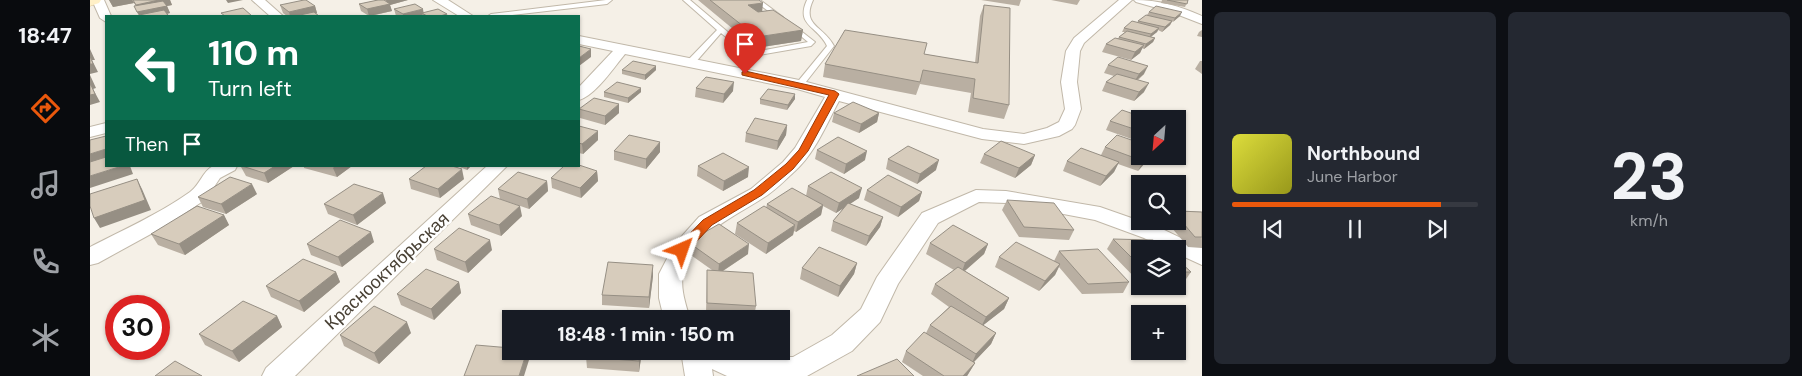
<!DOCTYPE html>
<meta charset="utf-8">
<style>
body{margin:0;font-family:"DM Sans",sans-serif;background:#242831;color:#f1f3f6;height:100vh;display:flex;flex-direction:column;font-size:19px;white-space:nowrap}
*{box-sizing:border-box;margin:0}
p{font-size:16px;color:#9ea1a6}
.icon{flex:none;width:28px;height:28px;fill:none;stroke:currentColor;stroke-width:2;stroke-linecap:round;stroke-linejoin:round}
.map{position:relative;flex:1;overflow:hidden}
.drawer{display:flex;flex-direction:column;gap:12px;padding:12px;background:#0d0f14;width:600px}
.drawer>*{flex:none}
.guide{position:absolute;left:15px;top:15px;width:475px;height:152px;border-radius:0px;box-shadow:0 1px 4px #0004;background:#0b6e4f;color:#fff;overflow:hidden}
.needle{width:32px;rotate:206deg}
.buttons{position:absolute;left:1041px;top:110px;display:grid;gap:10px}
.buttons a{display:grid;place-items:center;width:55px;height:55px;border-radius:0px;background:#171b24;box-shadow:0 1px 4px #0004;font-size:25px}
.speed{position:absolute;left:15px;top:295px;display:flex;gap:10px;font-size:25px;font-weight:700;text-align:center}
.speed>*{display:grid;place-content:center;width:65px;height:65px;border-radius:50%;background:#171b24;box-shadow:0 1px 4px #0004;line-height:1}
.speed .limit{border:8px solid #d22;background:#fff;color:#111}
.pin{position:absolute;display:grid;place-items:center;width:42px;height:42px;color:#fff;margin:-51px -21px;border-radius:50% 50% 50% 0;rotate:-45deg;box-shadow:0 0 5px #0007}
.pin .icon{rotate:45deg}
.me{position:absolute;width:55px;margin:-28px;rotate:43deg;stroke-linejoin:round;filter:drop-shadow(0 0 4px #0008)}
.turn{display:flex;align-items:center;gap:18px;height:105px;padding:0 20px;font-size:22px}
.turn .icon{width:65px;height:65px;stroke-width:2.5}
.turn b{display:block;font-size:35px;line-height:42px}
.then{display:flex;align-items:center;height:48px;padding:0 20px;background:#0003;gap:10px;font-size:19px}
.drawer .card{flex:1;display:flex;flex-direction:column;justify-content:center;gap:8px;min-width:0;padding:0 18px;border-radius:8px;background:#242831}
.drawer .dial{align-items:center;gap:0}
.dial b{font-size:65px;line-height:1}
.song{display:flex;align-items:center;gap:15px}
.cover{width:60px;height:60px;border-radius:8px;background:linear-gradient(135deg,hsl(60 70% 55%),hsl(60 70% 35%))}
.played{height:5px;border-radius:2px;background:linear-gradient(90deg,#ea580c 85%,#363941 85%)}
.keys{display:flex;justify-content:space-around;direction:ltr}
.drawer .tiles{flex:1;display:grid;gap:12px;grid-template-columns:repeat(2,1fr)}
.trip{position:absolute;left:412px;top:310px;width:288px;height:50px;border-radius:0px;background:#171b24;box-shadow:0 1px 4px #0004;font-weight:800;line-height:50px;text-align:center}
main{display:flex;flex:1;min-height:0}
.tab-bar{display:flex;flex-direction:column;width:90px;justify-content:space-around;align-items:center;background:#090b0e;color:#9ea1a6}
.tab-bar .icon{width:35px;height:35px}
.tab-bar .selected{color:#ea580c}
.tab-bar b{font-size:22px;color:#f1f3f6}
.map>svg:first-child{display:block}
</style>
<main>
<nav class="tab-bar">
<b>18:47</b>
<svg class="icon selected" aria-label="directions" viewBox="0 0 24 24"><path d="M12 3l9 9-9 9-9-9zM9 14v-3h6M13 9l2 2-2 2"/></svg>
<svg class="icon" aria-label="music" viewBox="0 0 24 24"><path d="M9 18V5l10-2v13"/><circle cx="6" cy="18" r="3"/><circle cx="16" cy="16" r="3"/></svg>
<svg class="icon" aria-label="phone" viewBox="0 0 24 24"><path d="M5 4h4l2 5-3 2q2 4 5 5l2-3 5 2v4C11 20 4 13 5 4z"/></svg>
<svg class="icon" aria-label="climate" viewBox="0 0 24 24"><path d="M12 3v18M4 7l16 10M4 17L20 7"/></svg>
</nav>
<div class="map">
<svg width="1112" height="376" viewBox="0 0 1112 376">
<rect width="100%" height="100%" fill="#f5f0e7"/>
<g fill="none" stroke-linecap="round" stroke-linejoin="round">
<defs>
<path id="lane" d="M516 0H522L517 4 414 16H398L401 14Z
M593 0H600L659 50 669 51 718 42 700 27V25L702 24 725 42 721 46 669 55 657 54 631 33 604 64H598V60L627 30Z
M663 0H670L693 17 688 18Z
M717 0H723C711 26 734 26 744 46L712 87H709L705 85 737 46C728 26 705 26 717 0Z"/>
<path id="street" d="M2 0H14L21 16H16V22L10 18Z
M162 0H175L193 16H180Z
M343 0H358L383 16H369Z
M1029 0H1042L994 43 990 51 987 82 991 109 985 125 982 129 969 136 934 144 892 139 749 101C736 125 725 153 705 171 695 180 685 191 673 198 644 217 600 235 593 274 590 289 596 305 600 319H574L569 298V274L584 245 609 217 661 189 693 162 705 148 735 97 707 89 535 54C525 66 505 96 489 100V87L523 51 489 44V36L709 80 893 129 934 134 957 128 969 122 975 109 971 82 976 51 984 38Z
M1044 0C1069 0 1089 6 1112 16V24L1081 12 1046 2Z
M16 123V133L0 137V127Z
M123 166H147L145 170 130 178 116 199 79 224 8 263 0 265V247C33 230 69 214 100 192 110 185 112 172 123 166Z
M397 166H417L205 376H172L176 368Z
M886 190 916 191 1010 207 1070 228 1112 248V265L1088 254V249H1076L1054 238 1005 220 916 203 889 202 848 223 808 284 790 322 762 351 717 376H637L622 369 623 376H595L591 351H637L651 357H703L742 335 771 309 787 277 832 213Z"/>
<path id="secondary" d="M0 0H11L9 3 0 6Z"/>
</defs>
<use href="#lane" stroke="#c1b8a9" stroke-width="2"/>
<use href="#street" stroke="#c1b8a9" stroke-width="2"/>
<use href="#secondary" stroke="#dbc696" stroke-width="1"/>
<use href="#lane" fill="#fff" fill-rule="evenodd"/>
<use href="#street" fill="#fff" fill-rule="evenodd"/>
<use href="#secondary" fill="#fff0c7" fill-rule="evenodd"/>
</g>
<path fill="#b9afa2" d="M19 0H80L82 5 77 6 80 13 77 14 79 16H49L44 6H46L44 3 23 7Z
M288 0H318L300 5 302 11 281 16H279L271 11 269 4Z
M608 0H669L672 11 713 30 711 41 666 48Z
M891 0H931L929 6Z
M961 0H990L987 5Z
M1072 0H1098L1095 7 1071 3Z
M190 5 225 6 227 13 226 14 229 16H197L193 13Z
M894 5 919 105 914 119 878 112 881 93 830 84 826 95 733 77 735 64 834 54 885 63 890 16Z
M304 9 334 13 357 14 358 16H306Z
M1059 12 1090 16 1082 22 1080 25 1072 32 1068 30 1067 32 1061 37 1065 38 1063 42 1054 49 1052 48 1050 53 1041 60 1012 52 1016 44 1028 38 1035 32H1032L1034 28 1047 23 1048 21 1057 15Z
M1112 30V37L1107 36 1109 32Z
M1110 61H1112V74L1105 69Z
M1018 65 1054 74 1048 80 1054 92 1044 101 1012 91 1016 82 1024 76 1014 73Z
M566 66V70L555 80 532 74V70Z
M551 88V92L538 103 514 97V92Z
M606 88 643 91 633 103 605 97Z
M670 99H705L697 110 670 104Z
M489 109 529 113 515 125 490 118Z
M744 113H789L787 122 769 133 742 122Z
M1050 119V142L1016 130 1020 121Z
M697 125 696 135 687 150 655 142 656 133Z
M489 126 508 140 493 154 489 153Z
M1015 147 1050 156H1061L1048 171 1028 164 1024 172 1010 186 973 171 977 161 1011 155Z
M727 150 775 160 754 174 725 159Z
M524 151 570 152 556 169 524 160Z
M894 154 945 155 941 165 925 178 890 163Z
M798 159 846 170 827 184 796 169Z
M204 166 178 183 156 176 151 167Z
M214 166H262L247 177 214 168Z
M367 166H381L377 170Z
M608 166 658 177 633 191 607 176Z
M507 171 508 181 491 198 462 188 461 178Z
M319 179H374L350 198 321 189Z
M457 181 458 191 439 209 410 199 408 189Z
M718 186 769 198 760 204 793 217 790 227 776 246 741 231 743 221 754 208 746 213 733 206 731 215 706 232 704 231 703 235 676 254 645 234 647 223 676 208 677 204 716 196Z
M777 190 832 192 829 201 808 217 774 200Z
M167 194 136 214 113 207 108 197Z
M917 200 984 230 979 240 929 237 912 210Z
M296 203 267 225 238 214 234 204Z
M1088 211 1112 212V248L1098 247 1076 221H1088Z
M378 214 432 216 411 236 381 225Z
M134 215 139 225 95 255 68 245 61 234Z
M1023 239 1050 249V283L1017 249Z
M284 242 252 267 221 255 217 244Z
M598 242 658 254 633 271 666 306 664 317 616 313 617 270H622L598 253Z
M840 243 898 244 894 254 875 271 919 298 914 309 893 325 906 333 901 344 884 362 885 363 877 376H833L812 362 816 351 836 333 840 325 859 307 841 294 845 284 864 270 836 254Z
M344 249 402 250 378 273 347 260Z
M969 251 1039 282 1033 293 992 294 969 267 965 275 949 291 905 267 909 257 964 261Z
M1088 260 1101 272 1094 282 1088 283Z
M767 263 764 274 748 297 710 279 712 268Z
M246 272 250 282 214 312 181 297 176 286Z
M563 276 559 308 512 305V295Z
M369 282 371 293 344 320 311 305 307 294Z
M187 316 192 327 149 362 115 345 109 334Z
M321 333 289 364 254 346 250 335Z
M497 351H552L549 372 497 368 496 357Z"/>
<path fill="#968f84" d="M19 0H42L44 3 23 7Z
M69 0H80L82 5 77 6 80 13 65 16H50L47 12 49 11 46 5Z
M136 0H153L138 3Z
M296 0H318L300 5 302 11 279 16 277 9 297 4Z
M673 3 672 13 657 15 658 5Z
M225 6 227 13 215 16H200L199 12Z
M333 9 334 15 332 13 333 16H313V14Z
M1092 12 1090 16 1083 22 1085 18Z
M1082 21 1080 25 1072 32 1075 27Z
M1069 28 1067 32 1059 38 1061 34Z
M713 30 711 41 666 48 667 37Z
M1065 38 1063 42 1054 49 1056 44Z
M1054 45 1050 53 1041 60 1045 52Z
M0 49 5 60H2L8 72 0 74Z
M501 49V57L489 66V58Z
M566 66V70L555 80V75Z
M1058 66 1054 74 1044 82 1049 74Z
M0 75 6 88 3 89 10 102 0 105Z
M644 82 643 91 633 103 634 94Z
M1059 83 1054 92 1044 101 1049 92Z
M551 88V92L538 103V98Z
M705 94V99L697 110 698 105Z
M529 104V113L515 125V116Z
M789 113 787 122 769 133 771 124Z
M697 125 696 135 687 150 688 141Z
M508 131V140L493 154 492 144Z
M570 142V152L556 169V159Z
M16 149V160L0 165V154Z
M777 151 775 160 754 174 756 164Z
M945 155 941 165 925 178 929 168Z
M1058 156H1061L1048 171 1053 161Z
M849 160 846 170 827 184 830 174Z
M1029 162 1024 172 1010 186 1016 176Z
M32 166H40L43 174 0 188V176Z
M185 166H204L178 183 174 173Z
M245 166H262L247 177 243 168Z
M377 166H381L377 170Z
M659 167 658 177 633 191 634 181Z
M372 169 374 179 350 198 348 189Z
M507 171 508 181 491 198 490 188Z
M47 179 52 189 61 210 10 228 4 218Z
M457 181 458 191 439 209 437 199Z
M162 184 167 194 136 214 131 204Z
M772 188 769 198 746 213 749 203Z
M832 192 829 201 808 217 811 207Z
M293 193 296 203 267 225 263 215Z
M733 205 731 215 706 232 708 222Z
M430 206 432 216 411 236 409 225Z
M134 215 139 225 95 255 89 244Z
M793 217 790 227 776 246 779 236Z
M705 225 703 235 676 254 678 243Z
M281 232 284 242 252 267 248 257Z
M400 240 402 250 378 273 375 262Z
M659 244 658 254 628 274 629 264Z
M898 244 894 254 871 274 875 263Z
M767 263 764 274 748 297 750 286Z
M970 264 965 275 949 291 955 281Z
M563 265V276L559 308V297Z
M246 272 250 282 214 312 209 301Z
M369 282 371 293 344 320 341 309Z
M919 298 914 309 891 327 896 317Z
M187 316 192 327 149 362 142 351Z
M317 322 321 333 289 364 284 353Z
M906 333 901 344 881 365 886 354Z
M437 351H438L439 360 434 376H429Z
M550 351H552L549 372V361Z
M885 363 877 376H873Z"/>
<path fill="#d7ccbc" stroke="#968f84" d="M43 0H69L46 5Z
M214 0H216L225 6 199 12 190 5Z
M288 0H294L300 4 277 9 269 4Z
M620 0H669L673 3 658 5 668 12 683 10 713 30 667 37Z
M1077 0H1098L1097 4Z
M73 1 77 6 47 12 44 6Z
M325 4 333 9 313 14 304 9Z
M894 5 920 8 919 105 883 98 885 79 833 70 830 82 735 64 755 30 837 43 834 54 888 63Z
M1066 6 1092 12 1085 18 1059 12Z
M153 8 162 16H135L131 13Z
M348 9 357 14 350 16H337L332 13Z
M74 10 78 15 73 16H50L49 15Z
M224 12 229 16H205Z
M1056 15 1082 21 1075 27 1048 21Z
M1042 21 1069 28 1061 34 1034 28Z
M1037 31 1065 38 1056 44 1029 37Z
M1025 38 1054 45 1045 52 1016 44Z
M489 46 501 49 489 58Z
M0 56 3 64H0Z
M1028 57 1058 66 1049 74 1018 65Z
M543 61 566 66 555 75 532 70Z
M1027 74 1059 83 1049 92 1016 82Z
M616 77 644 82 634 94 606 88Z
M527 82 551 88 538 98 514 92Z
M0 85H1L5 94 0 95Z
M678 89 705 94 698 105 670 99Z
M504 98 529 104 515 116 489 109Z
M763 102 789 113 771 124 744 113Z
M1032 110 1058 119H1050V131L1020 121Z
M665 118 697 125 688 141 656 133Z
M489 126 508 131 492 144 489 143Z
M539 135 570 142 556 159 524 151Z
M1027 135 1050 143V156H1058L1053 161 1015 147Z
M16 136V149L0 154V140Z
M748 137 777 151 756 164 727 150Z
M911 141 945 155 929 168 894 154Z
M818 146 849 160 830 174 798 159Z
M991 148 1029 162 1016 176 977 161Z
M633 153 659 167 634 181 608 166Z
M16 157V166H32L0 176V162Z
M489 165 507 171 490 188 461 178 474 166H489Z
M152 166H185L174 173Z
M336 166H362L372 169 348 189 319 179Z
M428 172 457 181 437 199 408 189Z
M741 172 772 188 749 203 718 186Z
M798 175 832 192 811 207 777 190Z
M140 177 162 184 131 204 108 197Z
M47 179 55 200 4 218 0 206V194Z
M264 184 293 193 263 215 234 204Z
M702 188 733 205 708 222 677 204Z
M401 196 430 206 409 225 378 214Z
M917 200 964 203 984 230 934 227Z
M758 203 793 217 779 236 743 221Z
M107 206 134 215 89 244 61 234Z
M674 206 705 225 678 243 647 223Z
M1088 211 1112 212V237H1105L1088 217Z
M250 220 281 232 248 257 217 244Z
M629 224 659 244 629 264 598 242Z
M863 225 898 244 875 263 840 243Z
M369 228 400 240 375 262 344 249Z
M1023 239 1063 240 1074 249H1050V266Z
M926 242 970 264 955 281 909 257Z
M729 247 767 263 750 286 712 268Z
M1008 249 1039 282 998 284 969 251Z
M213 259 246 272 209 301 176 286Z
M1088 260 1101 272H1088Z
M518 262 563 265 559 297 512 295Z
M868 267 919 298 896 317 845 284Z
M336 269 369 282 341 309 307 294Z
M617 270 663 273 666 306 617 303Z
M153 301 187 316 142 351 109 334Z
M284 306 317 322 284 353 250 335Z
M861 306 906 333 886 354 840 325Z
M504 317 522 319H504Z
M834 332 885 363 873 376H854L816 351Z
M386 345 421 348V351H437L429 376H374Z
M497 351H550L549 361 496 357Z
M807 359 824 376H767Z
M85 361 112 376H65Z"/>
<path fill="#ea580c" stroke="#983908" d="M655 71 745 91 749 94 718 151 703 169 672 195 622 225 596 253H587L585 250 587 247 613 220 664 190 696 164 709 150 739 95 652 75V72Z"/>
<g text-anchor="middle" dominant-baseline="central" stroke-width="5" stroke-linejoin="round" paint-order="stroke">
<g font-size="18" fill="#494135" stroke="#fff">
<text transform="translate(297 271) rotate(-43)">Краснооктябрьская</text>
</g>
</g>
</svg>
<div class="buttons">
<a><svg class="needle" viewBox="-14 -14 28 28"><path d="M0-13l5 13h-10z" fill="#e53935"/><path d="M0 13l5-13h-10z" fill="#9ea1a6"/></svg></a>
<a><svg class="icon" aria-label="search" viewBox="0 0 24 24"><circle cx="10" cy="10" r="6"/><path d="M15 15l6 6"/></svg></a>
<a><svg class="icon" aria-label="layers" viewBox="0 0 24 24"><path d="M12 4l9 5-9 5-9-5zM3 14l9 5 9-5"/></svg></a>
<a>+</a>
</div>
<div class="speed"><div class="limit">30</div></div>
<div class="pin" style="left:655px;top:74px;background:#d93025"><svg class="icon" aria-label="arrive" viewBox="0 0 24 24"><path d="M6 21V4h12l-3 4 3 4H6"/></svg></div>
<svg class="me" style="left:592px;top:250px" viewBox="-20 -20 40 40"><path d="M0-17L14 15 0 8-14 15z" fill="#ea580c" stroke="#fff" stroke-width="4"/></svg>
<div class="trip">18:48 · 1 min · 150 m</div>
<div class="guide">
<div class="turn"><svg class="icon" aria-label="left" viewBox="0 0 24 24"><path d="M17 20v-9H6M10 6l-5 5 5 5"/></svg><div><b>110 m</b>Turn left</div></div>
<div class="then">Then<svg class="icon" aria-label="arrive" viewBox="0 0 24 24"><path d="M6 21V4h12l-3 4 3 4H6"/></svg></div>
</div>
</div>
<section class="drawer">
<div class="tiles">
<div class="card">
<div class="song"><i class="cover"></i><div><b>Northbound</b><p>June Harbor</p></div></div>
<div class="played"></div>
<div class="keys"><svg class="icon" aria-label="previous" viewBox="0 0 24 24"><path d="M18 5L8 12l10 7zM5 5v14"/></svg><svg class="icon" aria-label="pause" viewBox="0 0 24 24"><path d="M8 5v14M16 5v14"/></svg><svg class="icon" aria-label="next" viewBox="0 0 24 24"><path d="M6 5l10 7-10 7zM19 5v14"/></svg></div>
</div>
<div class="card dial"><b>23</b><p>km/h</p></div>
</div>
</section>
</main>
